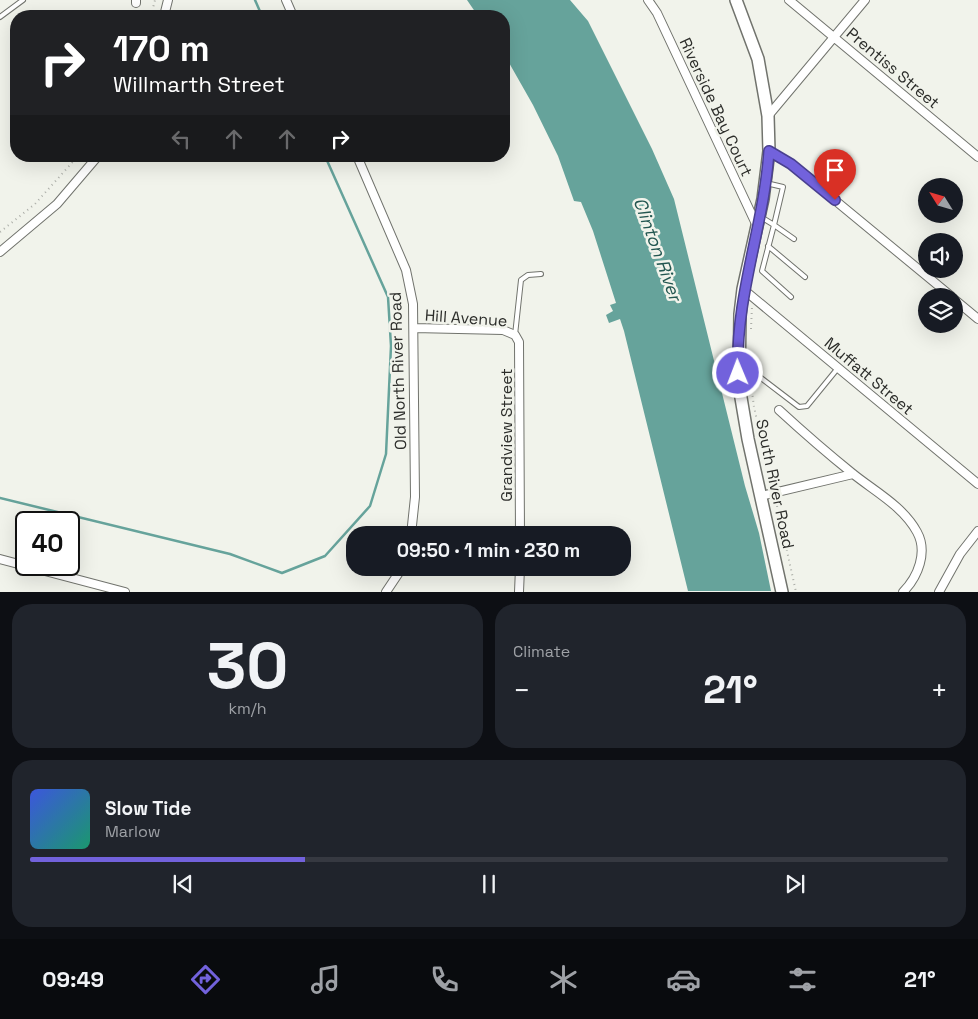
<!DOCTYPE html>
<meta charset="utf-8">
<style>
body{margin:0;font-family:"Space Grotesk",sans-serif;background:#20242c;color:#f1f3f6;height:100vh;display:flex;flex-direction:column;font-size:19px;white-space:nowrap}
*{box-sizing:border-box;margin:0}
p{font-size:16px;color:#9ea1a6}
.icon{flex:none;width:28px;height:28px;fill:none;stroke:currentColor;stroke-width:2;stroke-linecap:round;stroke-linejoin:round}
.map{position:relative;height:592px;overflow:hidden}
.drawer{display:flex;flex-direction:column;gap:12px;padding:12px;background:#0d0f14;flex:1}
.drawer>*{flex:none}
.guide{position:absolute;left:10px;top:10px;width:500px;height:152px;border-radius:20px;box-shadow:0 5px 20px #0002;background:#202124;color:#fff;overflow:hidden}
.needle{width:32px;rotate:307deg}
.fabs{position:absolute;left:918px;top:178px;display:grid;gap:10px}
.fabs a{display:grid;place-items:center;width:45px;height:45px;border-radius:50%;background:#171b24;box-shadow:0 5px 20px #0002;font-size:25px}
.speed{position:absolute;left:15px;top:511px;display:flex;gap:10px;font-size:25px;font-weight:700;text-align:center}
.speed>*{display:grid;place-content:center;width:65px;height:65px;border-radius:50%;background:#171b24;box-shadow:0 5px 20px #0002;line-height:1}
.speed .limit{border:2px solid #111;border-radius:8px;background:#fff;color:#111}
.pin{position:absolute;display:grid;place-items:center;width:42px;height:42px;color:#fff;margin:-51px -21px;border-radius:50% 50% 50% 0;rotate:-45deg;box-shadow:0 0 5px #0007}
.pin .icon{rotate:45deg}
.me{position:absolute;width:55px;margin:-28px;rotate:359deg;stroke-linejoin:round;filter:drop-shadow(0 0 4px #0008)}
.turn{display:flex;align-items:center;gap:18px;height:105px;padding:0 20px;font-size:22px}
.turn .icon{width:65px;height:65px;stroke-width:2.5}
.turn b{display:block;font-size:35px;line-height:42px}
.lanes{display:flex;align-items:center;height:48px;padding:0 20px;background:#0003;justify-content:center;gap:25px;direction:ltr}
.lanes .off{opacity:.35}
.big{font-size:38px;font-weight:800;line-height:1.1}
.drawer .widget{flex:1;display:flex;flex-direction:column;justify-content:center;gap:8px;min-width:0;padding:0 18px;border-radius:20px;background:#20242c}
.drawer .dial{align-items:center;gap:0}
.dial b{font-size:65px;line-height:1}
.song{display:flex;align-items:center;gap:15px}
.cover{width:60px;height:60px;border-radius:8px;background:linear-gradient(135deg,hsl(230 70% 55%),hsl(160 70% 35%))}
.played{height:5px;border-radius:2px;background:linear-gradient(90deg,#7262dc 30%,#363941 30%)}
.keys{display:flex;justify-content:space-around;direction:ltr}
.heat{display:flex;justify-content:space-between;align-items:center;font-size:28px;direction:ltr}
.drawer .tiles{flex:1;display:grid;gap:12px;grid-template-columns:1fr 1fr}
.widget:last-child{grid-column:span 2}
.trip{position:absolute;left:346px;top:526px;width:285px;height:50px;border-radius:20px;background:#171b24;box-shadow:0 5px 20px #0002;font-weight:800;line-height:50px;text-align:center}
.dock{display:flex;height:80px;justify-content:space-around;align-items:center;background:#090b0e;color:#9ea1a6}
.dock .icon{width:35px;height:35px}
.dock .active{color:#7262dc}
.dock b{font-size:22px;color:#f1f3f6}
.map>svg:first-child{display:block}
</style>
<div class="map">
<svg width="978" height="592" viewBox="0 0 978 592">
<rect width="100%" height="100%" fill="#f1f3eb"/>
<path fill="#66a39b" d="M467 0H570L588 21 652 149 674 199 745 486 759 533 771 591H688L624 331 620 319 609 323 606 315 613 311 610 305 616 303 593 231 581 202 574 201 558 156 533 105 504 54V16H478Z"/>
<g fill="none" stroke-linecap="round" stroke-linejoin="round">
<path stroke="#66a39b" stroke-width="2.5" d="M255 0 262 16
M0 498 230 554 282 573 325 556 370 506 386 454 391 346 388 297 325 156"/>
<defs>
<path id="lane" d="M0 17 23 0
M761 217 774 225 783 187 766 183
M768 246 805 277
M791 297 762 271 774 225 794 239
M515 335 521 280 528 275 541 274
M761 378 799 407 807 406 838 368
M520 529H565L588 535"/>
<path id="street" d="M286 0 293 16
M648 0 657 13 757 226
M789 0 978 157
M136 3V0
M164 16 168 0
M768 116 865 0
M769 151 791 164 951 296
M357 156 406 270 413 304 415 497 411 535
M0 252 57 204 98 156
M743 289 978 484
M954 299 978 319
M414 328 503 330 515 335 519 342 520 535
M779 410C803 432 827 453 852 473 874 491 903 506 917 532 928 552 918 577 903 592
M761 496 853 474
M0 559 125 592
M386 592 402 568
M519 592 520 568
M939 592 960 554 978 531"/>
<path id="secondary" d="M736 0 758 59 768 116 769 151 763 199 743 289 740 314 739 386 748 439 782 592"/>
</defs>
<use href="#lane" stroke="#71736d" stroke-width="6"/>
<use href="#street" stroke="#71736d" stroke-width="10"/>
<use href="#secondary" stroke="#71736d" stroke-width="14"/>
<path stroke="#acaea8" stroke-width="2" stroke-dasharray="1 4" stroke-linecap="butt" d="M151 16 155 0
M0 232 35 204 78 156
M751 329 752 306
M750 376 754 407 772 487
M776 501 796 592"/>
<use href="#lane" stroke="#fff" stroke-width="4"/>
<use href="#street" stroke="#fff" stroke-width="8"/>
<use href="#secondary" stroke="#fff" stroke-width="11"/>
</g>
<g fill="none" stroke-linecap="round" stroke-linejoin="round">
<defs>
<path id="route" d="M738 373C735 296 764 227 769 151L791 164 835 200"/>
</defs>
<use href="#route" stroke="#4a408f" stroke-width="12"/>
<use href="#route" stroke="#7262dc" stroke-width="9"/>
</g>
<g text-anchor="middle" dominant-baseline="central" stroke-width="5" stroke-linejoin="round" paint-order="stroke">
<g font-size="16" fill="#2c2d2a" stroke="#f1f3eb">
<text transform="translate(893 68) rotate(40)">Prentiss Street</text>
<text transform="translate(716 107) rotate(65)">Riverside Bay Court</text>
<text transform="translate(466 318) rotate(4)">Hill Avenue</text>
<text transform="translate(398 371) rotate(-92)">Old North River Road</text>
<text transform="translate(869 376) rotate(40)">Muffatt Street</text>
<text transform="translate(506 435) rotate(-90)">Grandview Street</text>
<text transform="translate(775 484) rotate(78)">South River Road</text>
</g>
<g font-size="18" font-style="italic" fill="#225650" stroke="#f1f3eb">
<text transform="translate(658 249) rotate(70)">Clinton River</text>
</g>
</g>
</svg>
<div class="fabs">
<a><svg class="needle" viewBox="-14 -14 28 28"><path d="M0-13l5 13h-10z" fill="#e53935"/><path d="M0 13l5-13h-10z" fill="#9ea1a6"/></svg></a>
<a><svg class="icon" aria-label="sound" viewBox="0 0 24 24"><path d="M4 9h4l5-4v14l-5-4H4zM17 9q2 3 0 6"/></svg></a>
<a><svg class="icon" aria-label="layers" viewBox="0 0 24 24"><path d="M12 4l9 5-9 5-9-5zM3 14l9 5 9-5"/></svg></a>
</div>
<div class="speed"><div class="limit">40</div></div>
<div class="pin" style="left:835px;top:200px;background:#d93025"><svg class="icon" aria-label="arrive" viewBox="0 0 24 24"><path d="M6 21V4h12l-3 4 3 4H6"/></svg></div>
<svg class="me" style="left:738px;top:373px" viewBox="-20 -20 40 40"><circle r="17" fill="#7262dc" stroke="#fff" stroke-width="3"/><path d="M0-11L8 9 0 5-8 9z" fill="#fff"/></svg>
<div class="trip">09:50 · 1 min · 230 m</div>
<div class="guide">
<div class="turn"><svg class="icon" aria-label="right" viewBox="0 0 24 24"><path d="M7 20v-9h11M14 6l5 5-5 5"/></svg><div><b>170 m</b>Willmarth Street</div></div>
<div class="lanes"><svg class="icon off" aria-label="left" viewBox="0 0 24 24"><path d="M17 20v-9H6M10 6l-5 5 5 5"/></svg><svg class="icon off" aria-label="ahead" viewBox="0 0 24 24"><path d="M12 20V5M6 11l6-6 6 6"/></svg><svg class="icon off" aria-label="ahead" viewBox="0 0 24 24"><path d="M12 20V5M6 11l6-6 6 6"/></svg><svg class="icon" aria-label="right" viewBox="0 0 24 24"><path d="M7 20v-9h11M14 6l5 5-5 5"/></svg></div>
</div>
</div>
<section class="drawer">
<div class="tiles">
<div class="widget dial"><b>30</b><p>km/h</p></div>
<div class="widget"><p>Climate</p>
<div class="heat"><a>−</a><b class="big">21°</b><a>+</a></div>
</div>
<div class="widget">
<div class="song"><i class="cover"></i><div><b>Slow Tide</b><p>Marlow</p></div></div>
<div class="played"></div>
<div class="keys"><svg class="icon" aria-label="previous" viewBox="0 0 24 24"><path d="M18 5L8 12l10 7zM5 5v14"/></svg><svg class="icon" aria-label="pause" viewBox="0 0 24 24"><path d="M8 5v14M16 5v14"/></svg><svg class="icon" aria-label="next" viewBox="0 0 24 24"><path d="M6 5l10 7-10 7zM19 5v14"/></svg></div>
</div>
</div>
</section>
<nav class="dock">
<b>09:49</b>
<svg class="icon active" aria-label="directions" viewBox="0 0 24 24"><path d="M12 3l9 9-9 9-9-9zM9 14v-3h6M13 9l2 2-2 2"/></svg>
<svg class="icon" aria-label="music" viewBox="0 0 24 24"><path d="M9 18V5l10-2v13"/><circle cx="6" cy="18" r="3"/><circle cx="16" cy="16" r="3"/></svg>
<svg class="icon" aria-label="phone" viewBox="0 0 24 24"><path d="M5 4h4l2 5-3 2q2 4 5 5l2-3 5 2v4C11 20 4 13 5 4z"/></svg>
<svg class="icon" aria-label="climate" viewBox="0 0 24 24"><path d="M12 3v18M4 7l16 10M4 17L20 7"/></svg>
<svg class="icon" aria-label="car" viewBox="0 0 24 24"><path d="M5 17H2v-5l4-1 3-4h7l3 4 3 1v5h-3M9 17h6M6 11h13"/><circle cx="7" cy="17" r="2"/><circle cx="17" cy="17" r="2"/></svg>
<svg class="icon" aria-label="filters" viewBox="0 0 24 24"><path d="M4 7h16M4 17h16"/><circle cx="9" cy="7" r="2"/><circle cx="15" cy="17" r="2"/></svg>
<b>21°</b>
</nav>
